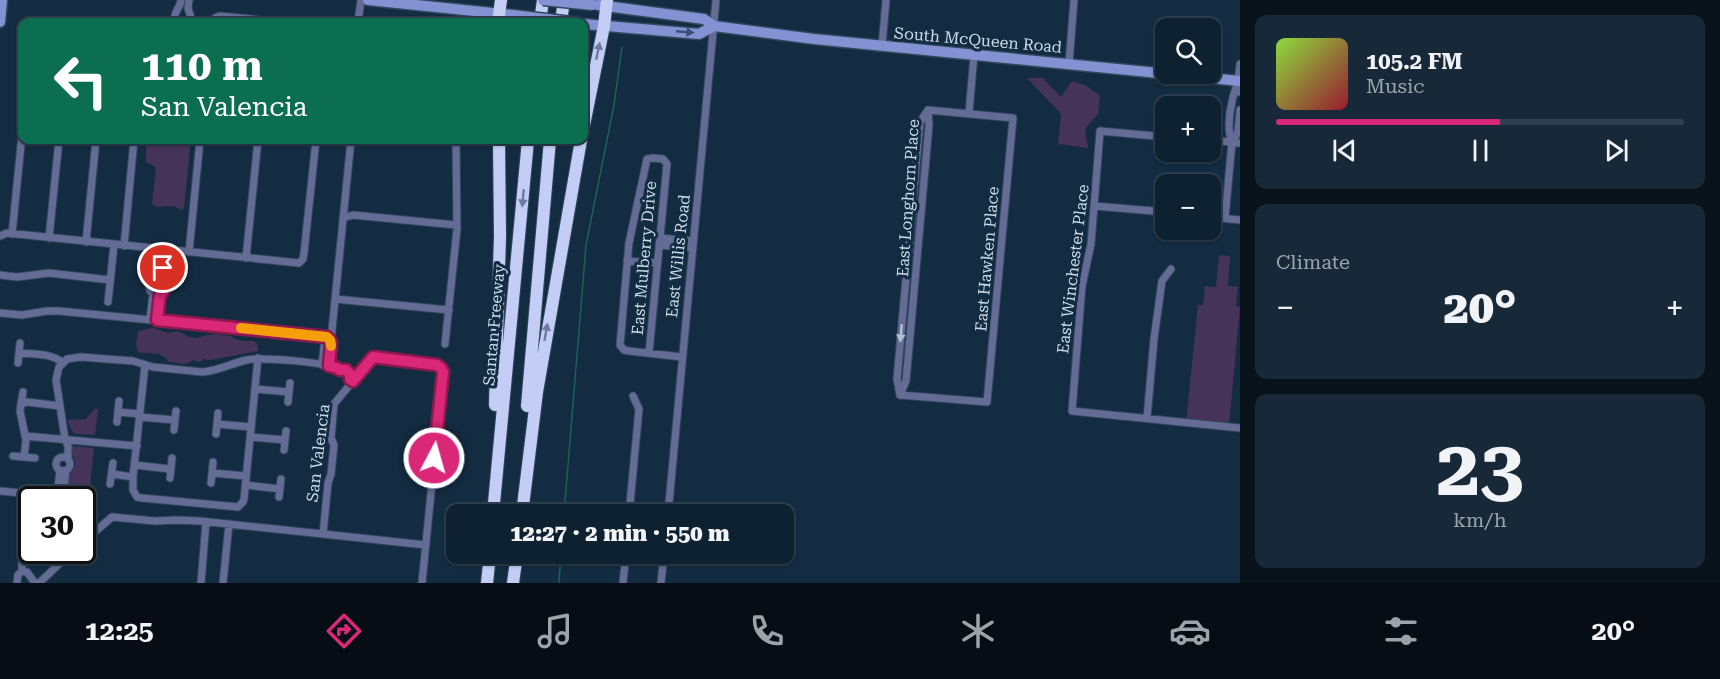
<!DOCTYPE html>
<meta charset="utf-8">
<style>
body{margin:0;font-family:"Roboto Serif",serif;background:#172939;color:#f1f3f6;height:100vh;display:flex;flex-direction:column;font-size:22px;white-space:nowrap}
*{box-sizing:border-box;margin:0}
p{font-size:20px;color:#9ba3ab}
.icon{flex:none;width:33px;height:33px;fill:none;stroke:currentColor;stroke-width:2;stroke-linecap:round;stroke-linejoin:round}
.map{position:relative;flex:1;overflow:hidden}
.details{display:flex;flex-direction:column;gap:15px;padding:15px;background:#08121b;width:480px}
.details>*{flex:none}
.banner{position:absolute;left:18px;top:18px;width:570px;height:126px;border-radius:12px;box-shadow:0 2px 4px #0004,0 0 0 2px #2e3e4d;background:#0b6e4f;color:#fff;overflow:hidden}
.buttons{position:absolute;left:1155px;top:18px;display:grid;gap:12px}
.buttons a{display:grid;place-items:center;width:66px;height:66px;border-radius:12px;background:#0e2131;box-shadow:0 2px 4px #0004,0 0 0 2px #2e3e4d;font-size:30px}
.speed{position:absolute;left:18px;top:486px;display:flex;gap:12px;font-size:30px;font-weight:700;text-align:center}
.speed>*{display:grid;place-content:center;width:78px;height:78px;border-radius:50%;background:#0e2131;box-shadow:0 2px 4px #0004,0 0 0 2px #2e3e4d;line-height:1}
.speed .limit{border:3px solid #111;border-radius:9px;background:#fff;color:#111}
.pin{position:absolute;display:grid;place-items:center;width:51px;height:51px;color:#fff;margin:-26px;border:3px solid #fff;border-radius:50%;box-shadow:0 2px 6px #0007}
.me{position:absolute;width:66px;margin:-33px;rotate:6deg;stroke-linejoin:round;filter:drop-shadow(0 0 4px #0008)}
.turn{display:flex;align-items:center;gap:21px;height:126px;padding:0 24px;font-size:27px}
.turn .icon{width:78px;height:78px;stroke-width:2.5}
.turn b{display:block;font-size:42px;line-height:51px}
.big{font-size:45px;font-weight:800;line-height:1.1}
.details .widget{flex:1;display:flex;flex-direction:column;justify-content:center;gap:9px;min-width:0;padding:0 21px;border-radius:12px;background:#172939}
.details .dial{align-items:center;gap:0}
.dial b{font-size:78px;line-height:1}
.song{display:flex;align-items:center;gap:18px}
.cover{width:72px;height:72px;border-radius:9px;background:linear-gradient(135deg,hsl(90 70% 55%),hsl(350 70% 35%))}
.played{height:6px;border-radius:3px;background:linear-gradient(90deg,#db2777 55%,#2e3e4d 55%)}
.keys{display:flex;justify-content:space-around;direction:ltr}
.heat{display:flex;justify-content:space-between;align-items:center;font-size:33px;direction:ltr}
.trip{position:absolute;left:446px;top:504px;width:348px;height:60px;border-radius:12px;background:#0e2131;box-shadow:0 2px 4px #0004,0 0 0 2px #2e3e4d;font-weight:800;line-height:60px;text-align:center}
.tab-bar{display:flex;height:96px;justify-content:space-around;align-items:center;background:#060d14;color:#9ba3ab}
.tab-bar .icon{width:42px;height:42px}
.tab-bar .selected{color:#db2777}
.tab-bar b{font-size:27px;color:#f1f3f6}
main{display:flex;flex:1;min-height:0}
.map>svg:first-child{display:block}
</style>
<main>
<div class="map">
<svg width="1240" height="583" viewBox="0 0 1240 583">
<rect width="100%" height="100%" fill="#132c41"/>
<path fill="#463359" d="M1027 78H1043L1061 97 1072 81 1087 86 1100 96 1098 114 1085 129 1088 148 1058 144 1061 114Z
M146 140H191L184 208 182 210 173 206 157 207 152 204 156 167 146 162Z
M1219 255 1230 256 1228 286 1238 287 1236 306 1240 307 1229 426 1186 422 1198 305H1203L1205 286 1216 287Z
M153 328 169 333 178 331 189 337 197 338 207 335 217 334 231 336 235 339 241 341H254L258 345V351L210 360 203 359 201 361 198 362 194 360 185 364 169 362C161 350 151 355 138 352L136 344 138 331Z
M95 408 98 410 95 435C79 434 71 438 68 420L86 419Z
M72 446 94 448 89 496 67 494 69 476 75 466V461L71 451Z"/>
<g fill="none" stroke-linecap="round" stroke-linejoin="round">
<path stroke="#1a625a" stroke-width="1.5" d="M564 514 586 245 614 105 622 47
M559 583 561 554"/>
<defs>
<path id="minor" d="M189 0 188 8 191 18 189 22
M177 22C171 14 180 9 181 0
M212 22 215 18 220 16 260 20 266 22
M358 22 361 0
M882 46 886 0
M1069 64 1074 0
M1240 64 1238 81 1240 92
M969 113 974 55
M1166 137 1100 131 1091 244 1082 286 1072 411 1240 428
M1210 140 1240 143
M1232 142C1225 126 1232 97 1238 81
M1094 206 1166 212
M1210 217 1240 220
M343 218 353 215 456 225
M1225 218 1232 142 1238 132 1240 110
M12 234 22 135
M0 236 7 233 299 263 303 259 304 253 316 140
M49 238 59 140
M660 238 693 241
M86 242 96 140
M659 245 693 248
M124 246 134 140
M189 252 200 140
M246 258 258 140
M627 261 657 263
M0 275 17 277 49 273 110 280
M153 280 155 274 157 249
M163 281 162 275 164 250
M335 299 449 310
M108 302 114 245
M0 313 22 315 47 311H59L327 337 331 342 329 366
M150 319 153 294 150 291 149 286 153 279 158 278 165 283 166 288 160 294 157 320
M331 340 351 140
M445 344 457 229 456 140
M19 353C34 354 50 353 62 362
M649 353 667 164 663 159 653 158 647 159 629 243 620 345 624 350 629 351 682 357
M18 363 20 343
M145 365 133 477V490L137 497 142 498 238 507 243 502 244 499 258 358
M322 365 325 337
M255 389 289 392
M900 395 987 402 1013 118 928 110
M900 395 897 379 920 122 928 110
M900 395 906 381 929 125 928 110
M288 402 290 383
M21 404 23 392
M118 412 140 414
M139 417 175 420
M1147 418 1154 339 1162 281 1171 269
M117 422 119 401
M217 424 251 427
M174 430 176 411
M216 434 218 413
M25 436 137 446
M250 437 285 440
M284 450 286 431
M13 456 35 458
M24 457 26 440 20 411 21 404 27 402 60 406
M56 464a7 7 0 1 1 14 0a7 7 0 1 1-14 0Z
M68 458V446L65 439 56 380 59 367 67 359 81 357 133 361 153 367 202 372C218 371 232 363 247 360 262 357 329 362 340 370 345 370 347 371 350 374V379
M135 465 170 469
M212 473 246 476
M112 474 133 477
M170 478 172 458
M211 483 213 462
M110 484 113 463
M246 485 280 489
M0 491 64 497
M57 496 60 470
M279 497 281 479
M63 500 66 470
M630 509 668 513
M629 514 639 409 633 396
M668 514 716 0
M323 534 426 545
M82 543 112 517 155 521 176 520 200 521 323 534 328 483 331 474 334 445 331 438 334 404 373 357 434 363 441 368 443 372 422 583
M22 571V561L32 550
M17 583 18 575 22 571 27 572 35 583
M39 583 74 550
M201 583 206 522
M223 583 229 524
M623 583 626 554
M661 583 664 554"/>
<path id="secondary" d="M368 0 513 15
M598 5 704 19 714 26 814 39 1240 81
M0 22 2 0
M584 24 699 34 714 26"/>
<path id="motorway" d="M498 22 501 0
M540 22 543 0
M561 22 564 0
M584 125 604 26 607 0
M495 405 500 236 499 140
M527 406 550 140
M493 514 528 140
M522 514 537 392 581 140
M487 583 490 554
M513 583 517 554"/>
</defs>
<use href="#minor" stroke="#31485c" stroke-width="9"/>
<use href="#secondary" stroke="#31485c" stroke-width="13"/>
<use href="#motorway" stroke="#31485c" stroke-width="14"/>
<use href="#minor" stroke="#646c96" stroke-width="7"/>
<use href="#secondary" stroke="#8491d3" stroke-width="10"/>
<use href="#motorway" stroke="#c4cdf6" stroke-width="12"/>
<defs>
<path id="secondary-bridge" d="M543 0 593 5
M513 15 572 22"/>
</defs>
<use href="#secondary-bridge" stroke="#31485c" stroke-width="13" stroke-linecap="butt"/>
<use href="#secondary-bridge" stroke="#8491d3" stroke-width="10"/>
</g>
<defs><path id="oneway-solid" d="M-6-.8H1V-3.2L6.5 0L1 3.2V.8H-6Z" transform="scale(1.5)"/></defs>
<use fill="#3b4f74" href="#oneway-solid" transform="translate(685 32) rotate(5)"/>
<g fill="#6c7c9c">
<use href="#oneway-solid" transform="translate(598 51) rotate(-78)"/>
<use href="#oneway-solid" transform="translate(523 198) rotate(95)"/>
<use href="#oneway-solid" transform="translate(546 332) rotate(-80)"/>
</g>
<use fill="#b2bfd4" href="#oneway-solid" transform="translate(901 333) rotate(95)"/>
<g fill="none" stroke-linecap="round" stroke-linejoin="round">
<defs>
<path id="route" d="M163 268 162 277 165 288 163 292 160 294 157 320 327 337 331 342 329 366 337 368 340 370H346L350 374V379L353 381 373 357 437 365 441 368 443 372 434 458"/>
</defs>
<use href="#route" stroke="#8e194d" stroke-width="15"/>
<use href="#route" stroke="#db2777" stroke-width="10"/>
<path stroke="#f59e0b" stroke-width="10" d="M241 328 327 337 330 340 331 346"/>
</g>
<g text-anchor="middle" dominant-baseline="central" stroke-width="6" stroke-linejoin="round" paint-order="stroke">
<g font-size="16" fill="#ccdbe9" stroke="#132c41">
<text transform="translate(978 40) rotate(5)">South McQueen Road</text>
<text transform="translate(908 198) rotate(-86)">East Longhorn Place</text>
<text transform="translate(678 256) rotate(-84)">East Willis Road</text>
<text transform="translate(644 258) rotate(-85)">East Mulberry Drive</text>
<text transform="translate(987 259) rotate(-85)">East Hawken Place</text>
<text transform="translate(1073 269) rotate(-83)">East Winchester Place</text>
<text transform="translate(494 325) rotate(-85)">Santan Freeway</text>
<text transform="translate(318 453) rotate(-83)">San Valencia</text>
</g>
</g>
</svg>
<div class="buttons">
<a><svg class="icon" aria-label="search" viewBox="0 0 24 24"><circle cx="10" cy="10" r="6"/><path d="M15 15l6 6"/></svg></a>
<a>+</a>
<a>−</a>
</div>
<div class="speed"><div class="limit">30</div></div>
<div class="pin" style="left:163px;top:268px;background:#d93025"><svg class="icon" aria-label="arrive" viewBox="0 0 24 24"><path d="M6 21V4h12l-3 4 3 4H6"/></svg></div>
<svg class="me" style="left:434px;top:458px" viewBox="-20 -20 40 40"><circle r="17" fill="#db2777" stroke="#fff" stroke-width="3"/><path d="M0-11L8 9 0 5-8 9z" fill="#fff"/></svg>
<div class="trip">12:27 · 2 min · 550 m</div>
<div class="banner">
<div class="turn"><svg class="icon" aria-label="left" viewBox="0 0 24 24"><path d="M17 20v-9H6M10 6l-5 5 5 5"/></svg><div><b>110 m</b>San Valencia</div></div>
</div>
</div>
<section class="details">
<div class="widget">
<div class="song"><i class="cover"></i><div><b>105.2 FM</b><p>Music</p></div></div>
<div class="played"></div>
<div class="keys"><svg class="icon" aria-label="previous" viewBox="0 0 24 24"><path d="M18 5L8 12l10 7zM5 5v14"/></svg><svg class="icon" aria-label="pause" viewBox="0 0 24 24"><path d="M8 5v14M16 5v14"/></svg><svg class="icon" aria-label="next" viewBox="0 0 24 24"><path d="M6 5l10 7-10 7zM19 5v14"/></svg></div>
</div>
<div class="widget"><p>Climate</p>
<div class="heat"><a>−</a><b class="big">20°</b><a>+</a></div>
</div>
<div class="widget dial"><b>23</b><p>km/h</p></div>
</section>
</main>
<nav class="tab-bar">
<b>12:25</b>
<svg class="icon selected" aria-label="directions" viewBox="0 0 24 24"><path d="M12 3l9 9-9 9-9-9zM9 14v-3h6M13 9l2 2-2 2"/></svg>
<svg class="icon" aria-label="music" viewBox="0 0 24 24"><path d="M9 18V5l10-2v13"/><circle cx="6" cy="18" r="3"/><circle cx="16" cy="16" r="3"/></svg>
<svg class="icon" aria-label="phone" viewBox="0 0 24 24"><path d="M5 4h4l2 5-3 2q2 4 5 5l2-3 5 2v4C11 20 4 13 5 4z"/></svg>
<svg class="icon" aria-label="climate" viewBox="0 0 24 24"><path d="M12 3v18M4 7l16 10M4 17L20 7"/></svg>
<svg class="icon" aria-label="car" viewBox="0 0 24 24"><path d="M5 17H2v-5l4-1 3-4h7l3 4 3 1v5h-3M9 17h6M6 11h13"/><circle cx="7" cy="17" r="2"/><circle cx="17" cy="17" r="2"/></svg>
<svg class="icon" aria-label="filters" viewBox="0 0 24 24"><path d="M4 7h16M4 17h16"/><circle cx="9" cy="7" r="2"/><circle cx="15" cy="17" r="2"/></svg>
<b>20°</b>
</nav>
